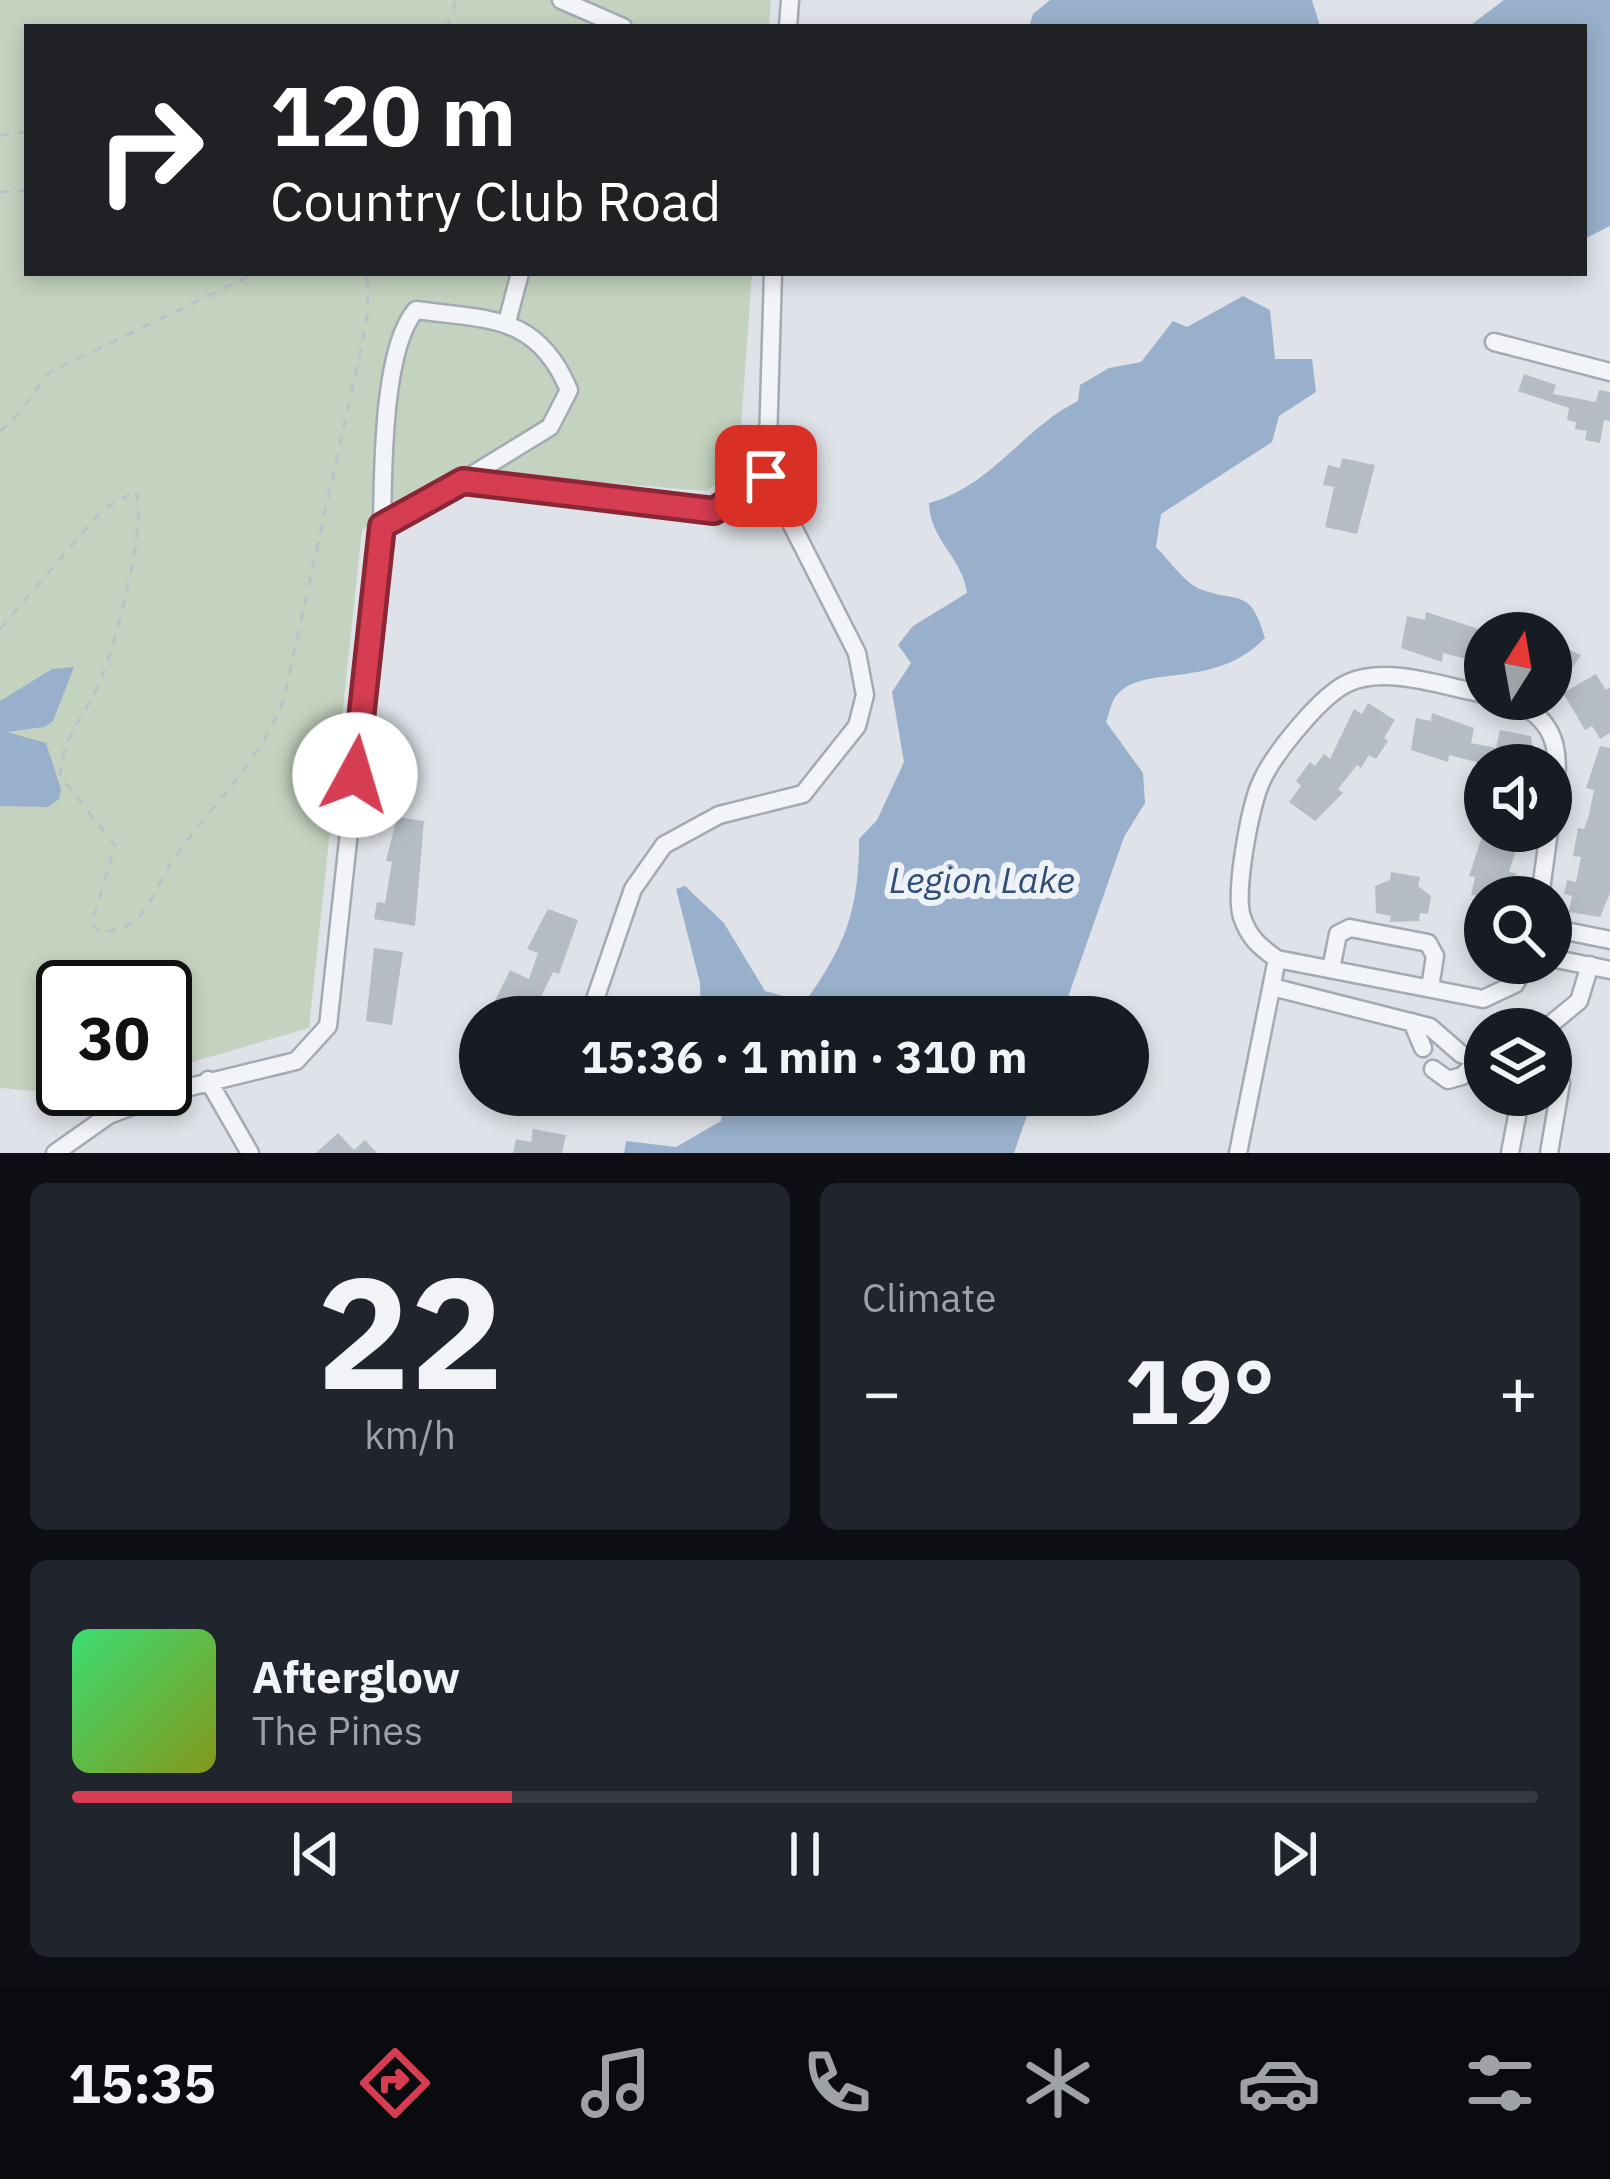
<!DOCTYPE html>
<meta charset="utf-8">
<style>
body{margin:0;font-family:"IBM Plex Sans",sans-serif;background:#20242c;color:#f1f3f6;height:100vh;display:flex;flex-direction:column;font-size:45px;white-space:nowrap}
*{box-sizing:border-box;margin:0}
p{font-size:39px;color:#9ea1a6}
.icon{flex:none;width:66px;height:66px;fill:none;stroke:currentColor;stroke-width:2;stroke-linecap:round;stroke-linejoin:round}
.map{position:relative;height:1153px;overflow:hidden}
.details{display:flex;flex-direction:column;gap:30px;padding:30px;background:#0d0f14;flex:1}
.details>*{flex:none}
.hud{position:absolute;left:24px;top:24px;width:1563px;height:252px;border-radius:0px;box-shadow:0 6px 18px #0003;background:#202124;color:#fff;overflow:hidden}
.needle{width:78px;rotate:11deg}
.controls{position:absolute;left:1464px;top:612px;display:grid;gap:24px}
.controls a{display:grid;place-items:center;width:108px;height:108px;border-radius:50%;background:#171b24;box-shadow:0 6px 18px #0003;font-size:60px}
.speed{position:absolute;left:36px;top:960px;display:flex;gap:24px;font-size:60px;font-weight:700;text-align:center}
.speed>*{display:grid;place-content:center;width:156px;height:156px;border-radius:50%;background:#171b24;box-shadow:0 6px 18px #0003;line-height:1}
.speed .limit{border:6px solid #111;border-radius:18px;background:#fff;color:#111}
.pin{position:absolute;display:grid;place-items:center;width:102px;height:102px;color:#fff;margin:-51px;border-radius:24px;box-shadow:0 6px 18px #0006}
.me{position:absolute;width:132px;margin:-66px;rotate:6deg;stroke-linejoin:round;filter:drop-shadow(0 0 9px #0008)}
.turn{display:flex;align-items:center;gap:42px;height:252px;padding:0 48px;font-size:54px}
.turn .icon{width:156px;height:156px;stroke-width:2.5}
.turn b{display:block;font-size:84px;line-height:102px}
.big{font-size:90px;font-weight:800;line-height:1.1}
.details .card{flex:1;display:flex;flex-direction:column;justify-content:center;gap:18px;min-width:0;padding:0 42px;border-radius:18px;background:#20242c}
.details .dial{align-items:center;gap:0}
.dial b{font-size:156px;line-height:1}
.song{display:flex;align-items:center;gap:36px}
.cover{width:144px;height:144px;border-radius:18px;background:linear-gradient(135deg,hsl(140 70% 55%),hsl(70 70% 35%))}
.played{height:12px;border-radius:6px;background:linear-gradient(90deg,#d63c52 30%,#363941 30%)}
.keys{display:flex;justify-content:space-around;direction:ltr}
.heat{display:flex;justify-content:space-between;align-items:center;font-size:66px;direction:ltr}
.details .tiles{flex:1;display:grid;gap:30px;grid-template-columns:1fr 1fr}
.card:last-child{grid-column:span 2}
.trip{position:absolute;left:459px;top:996px;width:690px;height:120px;border-radius:60px;background:#171b24;box-shadow:0 6px 18px #0003;font-weight:800;line-height:120px;text-align:center}
.tabs{display:flex;height:192px;justify-content:space-around;align-items:center;background:#090b0e;color:#9ea1a6}
.tabs .icon{width:84px;height:84px}
.tabs .active{color:#d63c52}
.tabs b{font-size:54px;color:#f1f3f6}
.map>svg:first-child{display:block}
</style>
<div class="map">
<svg width="1610" height="1153" viewBox="0 0 1610 1153">
<rect width="100%" height="100%" fill="#dfe3e9"/>
<path fill="#c4d3bf" d="M0 0H771L769 27H27V273H752L738 469 706 491 457 471 362 530 309 1028 165 1070V987H63V1089H97L77 1095 0 1088Z"/>
<path fill="#98b0cb" d="M1050 0H1312L1320 26 1029 27 1033 14Z
M1504 0H1610V226L1584 239V27H1468Z
M1243 296 1270 310 1275 359H1312L1316 392 1279 416 1272 442 1161 514 1156 547C1168 559 1185 583 1200 589 1239 604 1250 586 1265 638 1214 691 1143 663 1117 695 1111 701 1109 715 1106 722L1143 773 1145 803 1124 837 1061 1017H701L700 983 676 889 685 886 724 923 765 991 805 1002C846 945 859 909 859 839L877 820 904 762 892 692 911 663 898 645 913 626 967 593C962 556 930 541 929 503 992 486 1022 429 1078 401L1080 385 1109 368 1141 362 1173 321 1187 327Z
M74 667 53 721 44 727 7 732 46 743 61 789 59 799 48 807 0 806V701L52 669Z
M724 1095H1034L1014 1153H624L626 1141 676 1147 721 1121Z"/>
<path fill="#b6bcc6" d="M1524 374 1556 385 1553 394 1596 402 1599 390 1610 392V421L1604 420 1600 443 1585 440 1587 431 1575 429 1576 422 1567 420 1569 408 1518 391Z
M1342 458 1375 465 1357 534 1325 527 1334 487 1323 485 1328 465 1340 468Z
M1426 612 1485 631V664L1443 653 1442 662 1401 648 1407 616 1425 620Z
M1551 642 1581 655 1551 699Z
M1596 674 1606 690 1610 687V733L1600 739 1592 726 1585 730 1563 693Z
M1368 703 1395 720 1384 738 1388 741 1376 759 1369 755 1361 768 1357 765 1338 789 1343 793 1315 821 1289 802 1301 786 1296 781 1310 762 1315 766 1324 754 1330 759 1354 709 1362 714Z
M1432 713 1474 728 1471 743 1496 748 1500 730 1531 736 1534 765H1488L1449 755 1448 762 1411 750 1416 718 1431 721Z
M1600 746 1610 748V893L1600 917 1569 912 1572 896 1564 894 1567 880 1576 882 1581 857 1573 856 1578 828 1584 829 1589 815 1594 790 1586 788Z
M397 817 424 821 415 926 374 919 377 902 385 903 392 862 386 861Z
M1484 831H1522L1509 872 1516 873 1513 887 1506 885 1504 897 1471 895 1475 877 1469 876Z
M1391 872 1420 877 1418 886 1431 896 1428 914 1420 913 1419 921 1390 922 1391 916 1376 913 1375 886 1390 880Z
M548 909 578 920 559 974 553 972 531 1017H487L510 970 529 979 538 953 527 949Z
M374 948 403 952 392 1025 366 1021Z
M533 1129 566 1135 562 1153H513L516 1139 531 1142Z
M338 1133 354 1150 365 1140 377 1153H316Z"/>
<g fill="none" stroke-linecap="round" stroke-linejoin="round">
<defs>
<path id="minor" d="M561 0 623 27
M788 27 790 0
M507 322 520 273
M1494 342 1610 372
M767 476 773 273
M382 526 462 481 714 511 767 476
M1485 694C1444 687 1387 665 1348 683 1321 695 1274 754 1262 780 1250 804 1234 893 1242 917 1249 938 1260 947 1277 959L1483 999 1515 984 1527 963
M1509 699C1568 723 1559 765 1551 818
M1540 897 1549 831
M1551 928 1610 940
M1551 958 1610 970
M1331 969 1338 934 1350 928 1428 943 1435 956 1430 988
M1272 987 1430 1027 1461 1054 1485 1062
M589 1017 633 889 664 845 719 815 803 794 857 726 865 695 857 653 767 476
M1412 1022 1423 1048
M1545 1029 1579 1001 1590 965
M1433 1069 1448 1080 1462 1076 1478 1061
M208 1080 250 1153
M55 1153 109 1115 169 1092 296 1061 328 1026 382 526C383 473 382 348 416 310 489 320 537 314 569 390L550 427 462 481
M1238 1153 1277 959
M1510 1153 1521 1095
M1549 1153 1561 1083 1551 1075"/>
</defs>
<use href="#minor" stroke="#a4aab3" stroke-width="21"/>
<path stroke="#bdc1c8" stroke-width="3" stroke-dasharray="9 9" stroke-linecap="butt" d="M447 27 456 0
M0 135 27 132
M0 192 27 191
M0 431C23 414 31 393 50 372L256 273
M0 629 103 509 136 491C147 525 117 638 103 674 89 712 62 735 60 776L115 845 92 923 101 933C117 930 131 927 142 913 155 896 163 874 176 856 214 803 258 763 283 702L361 349 368 309 367 273"/>
<use href="#minor" stroke="#f2f4f7" stroke-width="16"/>
</g>
<g fill="none" stroke-linecap="round" stroke-linejoin="round">
<defs>
<path id="route" d="M355 775 382 526 463 481 714 511 766 476"/>
</defs>
<use href="#route" stroke="#8b2735" stroke-width="30"/>
<use href="#route" stroke="#d63c52" stroke-width="21"/>
</g>
<g text-anchor="middle" dominant-baseline="central" stroke-width="12" stroke-linejoin="round" paint-order="stroke">
<g font-size="36" font-style="italic" fill="#2f4e77" stroke="#eef2f6">
<text x="982" y="879">Legion Lake</text>
</g>
</g>
</svg>
<div class="controls">
<a><svg class="needle" viewBox="-14 -14 28 28"><path d="M0-13l5 13h-10z" fill="#e53935"/><path d="M0 13l5-13h-10z" fill="#9ea1a6"/></svg></a>
<a><svg class="icon" aria-label="sound" viewBox="0 0 24 24"><path d="M4 9h4l5-4v14l-5-4H4zM17 9q2 3 0 6"/></svg></a>
<a><svg class="icon" aria-label="search" viewBox="0 0 24 24"><circle cx="10" cy="10" r="6"/><path d="M15 15l6 6"/></svg></a>
<a><svg class="icon" aria-label="layers" viewBox="0 0 24 24"><path d="M12 4l9 5-9 5-9-5zM3 14l9 5 9-5"/></svg></a>
</div>
<div class="speed"><div class="limit">30</div></div>
<div class="pin" style="left:766px;top:476px;background:#d93025"><svg class="icon" aria-label="arrive" viewBox="0 0 24 24"><path d="M6 21V4h12l-3 4 3 4H6"/></svg></div>
<svg class="me" style="left:355px;top:775px" viewBox="-20 -20 40 40"><circle r="19" fill="#fff"/><path d="M0-13L10 11 0 6-10 11z" fill="#d63c52"/></svg>
<div class="trip">15:36 · 1 min · 310 m</div>
<div class="hud">
<div class="turn"><svg class="icon" aria-label="right" viewBox="0 0 24 24"><path d="M7 20v-9h11M14 6l5 5-5 5"/></svg><div><b>120 m</b>Country Club Road</div></div>
</div>
</div>
<section class="details">
<div class="tiles">
<div class="card dial"><b>22</b><p>km/h</p></div>
<div class="card"><p>Climate</p>
<div class="heat"><a>−</a><b class="big">19°</b><a>+</a></div>
</div>
<div class="card">
<div class="song"><i class="cover"></i><div><b>Afterglow</b><p>The Pines</p></div></div>
<div class="played"></div>
<div class="keys"><svg class="icon" aria-label="previous" viewBox="0 0 24 24"><path d="M18 5L8 12l10 7zM5 5v14"/></svg><svg class="icon" aria-label="pause" viewBox="0 0 24 24"><path d="M8 5v14M16 5v14"/></svg><svg class="icon" aria-label="next" viewBox="0 0 24 24"><path d="M6 5l10 7-10 7zM19 5v14"/></svg></div>
</div>
</div>
</section>
<nav class="tabs">
<b>15:35</b>
<svg class="icon active" aria-label="directions" viewBox="0 0 24 24"><path d="M12 3l9 9-9 9-9-9zM9 14v-3h6M13 9l2 2-2 2"/></svg>
<svg class="icon" aria-label="music" viewBox="0 0 24 24"><path d="M9 18V5l10-2v13"/><circle cx="6" cy="18" r="3"/><circle cx="16" cy="16" r="3"/></svg>
<svg class="icon" aria-label="phone" viewBox="0 0 24 24"><path d="M5 4h4l2 5-3 2q2 4 5 5l2-3 5 2v4C11 20 4 13 5 4z"/></svg>
<svg class="icon" aria-label="climate" viewBox="0 0 24 24"><path d="M12 3v18M4 7l16 10M4 17L20 7"/></svg>
<svg class="icon" aria-label="car" viewBox="0 0 24 24"><path d="M5 17H2v-5l4-1 3-4h7l3 4 3 1v5h-3M9 17h6M6 11h13"/><circle cx="7" cy="17" r="2"/><circle cx="17" cy="17" r="2"/></svg>
<svg class="icon" aria-label="filters" viewBox="0 0 24 24"><path d="M4 7h16M4 17h16"/><circle cx="9" cy="7" r="2"/><circle cx="15" cy="17" r="2"/></svg>
</nav>
